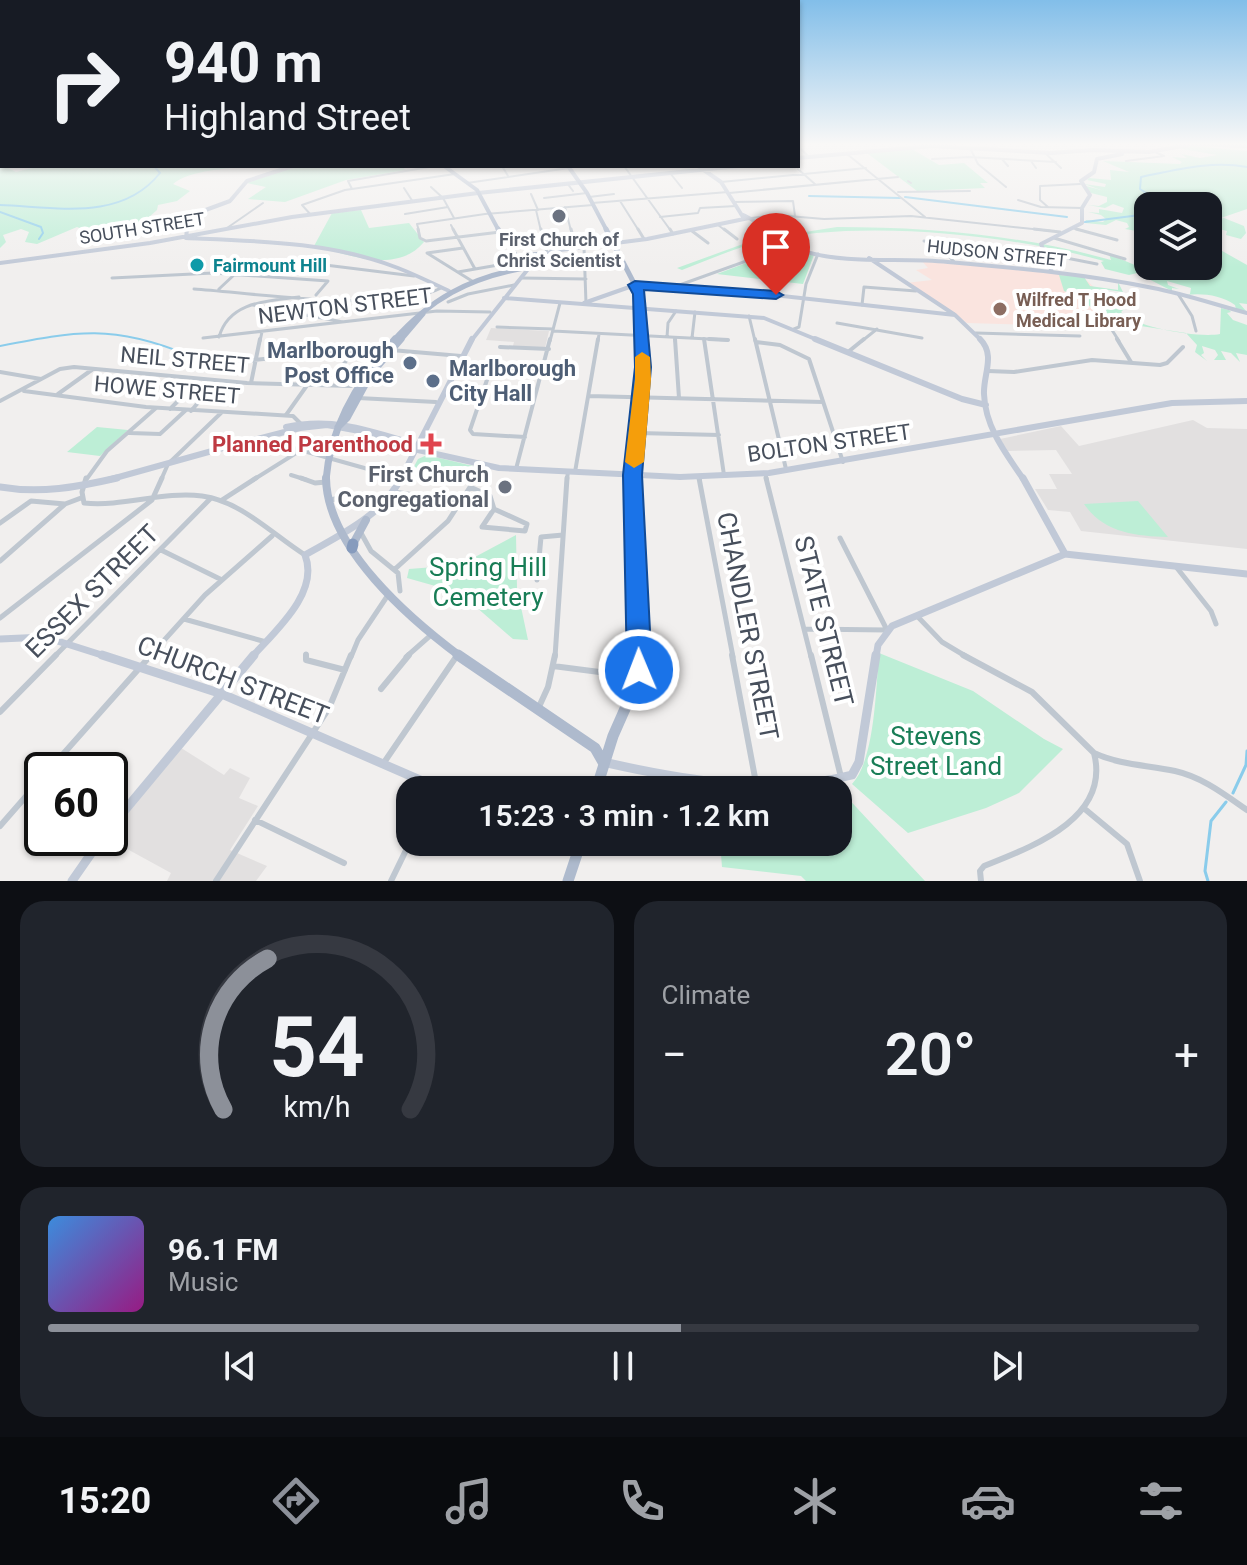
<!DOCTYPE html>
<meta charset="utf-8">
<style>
body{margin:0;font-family:Roboto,sans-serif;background:#20242c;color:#f1f3f6;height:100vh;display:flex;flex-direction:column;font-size:30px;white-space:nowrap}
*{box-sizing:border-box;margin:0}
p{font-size:26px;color:#9ea1a6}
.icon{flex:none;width:44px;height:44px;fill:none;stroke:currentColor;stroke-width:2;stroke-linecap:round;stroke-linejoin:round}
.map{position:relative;height:881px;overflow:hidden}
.drawer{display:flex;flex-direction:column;gap:20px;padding:20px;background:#0d0f14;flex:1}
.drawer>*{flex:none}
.guide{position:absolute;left:0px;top:0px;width:800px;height:168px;box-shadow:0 2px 6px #0004;background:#171b24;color:#f1f3f6;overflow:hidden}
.controls{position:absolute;left:1134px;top:192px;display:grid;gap:16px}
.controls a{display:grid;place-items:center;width:88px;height:88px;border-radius:16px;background:#171b24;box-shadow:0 2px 6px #0004;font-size:40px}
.speed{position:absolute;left:24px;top:752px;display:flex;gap:16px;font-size:40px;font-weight:700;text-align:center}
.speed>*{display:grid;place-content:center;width:104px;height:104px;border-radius:50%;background:#171b24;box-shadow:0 2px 6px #0004;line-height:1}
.speed .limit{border:4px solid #111;border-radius:12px;background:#fff;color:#111}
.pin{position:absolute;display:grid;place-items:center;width:68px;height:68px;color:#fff;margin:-82px -34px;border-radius:50% 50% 50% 0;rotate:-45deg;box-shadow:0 0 8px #0007}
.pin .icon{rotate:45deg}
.me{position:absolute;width:88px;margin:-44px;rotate:359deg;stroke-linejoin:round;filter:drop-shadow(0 0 6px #0008)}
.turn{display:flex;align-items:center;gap:28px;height:168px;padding:0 32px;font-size:36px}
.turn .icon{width:104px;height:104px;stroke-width:2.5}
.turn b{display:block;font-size:56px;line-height:68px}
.big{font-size:60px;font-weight:600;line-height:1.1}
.drawer .card{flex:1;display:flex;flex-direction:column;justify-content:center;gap:12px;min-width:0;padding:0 28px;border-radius:24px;background:#20242c}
.drawer .dial{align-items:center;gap:0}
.dial svg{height:208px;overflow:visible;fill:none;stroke:#363941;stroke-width:7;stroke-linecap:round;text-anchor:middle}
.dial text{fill:#f1f3f6;stroke:none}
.song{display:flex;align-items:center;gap:24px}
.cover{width:96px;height:96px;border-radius:12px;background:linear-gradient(135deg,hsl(210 70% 55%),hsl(310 70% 35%))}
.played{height:8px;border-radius:4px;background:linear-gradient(90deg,#8c9099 55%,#363941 55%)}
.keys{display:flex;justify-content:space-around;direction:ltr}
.heat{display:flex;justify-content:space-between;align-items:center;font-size:44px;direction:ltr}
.drawer .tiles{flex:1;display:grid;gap:20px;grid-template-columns:1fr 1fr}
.card:last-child{grid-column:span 2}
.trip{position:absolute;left:396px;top:776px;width:456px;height:80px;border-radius:24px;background:#171b24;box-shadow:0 2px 6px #0004;font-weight:600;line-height:80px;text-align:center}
.tabs{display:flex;height:128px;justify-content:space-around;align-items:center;background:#090b0e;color:#9ea1a6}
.tabs .icon{width:56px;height:56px}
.tabs .active{color:#8c9099}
.tabs b{font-size:36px;color:#f1f3f6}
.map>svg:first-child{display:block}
</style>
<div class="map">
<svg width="1247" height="881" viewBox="0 0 1247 881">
<rect width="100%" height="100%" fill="#f1efee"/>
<path fill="#e2e0e0" d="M491 328 549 331 545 348 513 346 514 342 486 340Z
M1193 420 1207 428 1247 429V549L1081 531 1070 512 1048 510 1035 489H1057L1049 474H1072L1056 450 1008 451 1000 439 1061 426 1079 446Z
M178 746 224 775 230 768 250 778 239 798 258 806 230 850 267 866 256 881H167L171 873 107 838Z"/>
<path fill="#fae4df" d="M921 260 1082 276 1133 324 1089 319 1039 320 1040 325 967 323 906 283 932 280 916 270 928 268Z"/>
<path fill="#bdeed6" d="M1194 146 1247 151V209L1218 219 1224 218 1244 226 1246 233 1241 239 1226 235 1227 231 1208 226V206H1148V233L1125 229 1129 227 1127 223 1116 220 1106 225 1085 223 1086 220 1103 222 1106 219 1101 215 1088 212 1099 213V209L1122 213 1124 208 1113 204 1105 208 1088 205 1099 206 1107 202V197L1091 193 1086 186 1101 190 1084 184 1105 187 1106 184 1087 180 1089 178 1111 180 1110 170 1129 172 1103 161 1180 164 1182 162 1172 157 1187 158 1181 154 1200 158 1217 155 1177 148Z
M912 149 939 165 964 163 988 183H980L985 188 917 191 867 153Z
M0 164 16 172 40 166H251C231 168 189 170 173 184L190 191 177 201 158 205 157 210 148 218 156 219 150 223 96 231 87 236 79 232 82 229 77 227 37 244 25 242 29 232 21 229 3 235 6 242 0 248Z
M296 166H401L406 170 346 180 285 202 248 199 266 187 247 183Z
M361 210 369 228 409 223 424 242C397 275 346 254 314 246L332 213Z
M837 227C930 227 1021 235 1111 260L1109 254 1151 272 1154 267 1152 266H1208V243L1247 265V304L1239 303 1246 311 1236 309 1235 305C1221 295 1202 293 1186 295L1190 294 1191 288 1167 281 1168 285 1179 289 1172 288V291L1137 273 1129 275 1105 269 1101 262 1104 261C1007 234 863 219 763 241 735 248 708 260 682 270L677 268 754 240Z
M788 247 814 255 803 284 717 274Z
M1059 275 1084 277 1090 286 1118 290V282L1123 292 1102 289 1105 295 1112 298 1110 299 1117 308 1124 309 1121 312C1136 328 1199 338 1220 334L1221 308 1229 310 1231 312 1227 313 1233 320 1247 325V355L1236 353 1240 362 1231 353 1221 351 1226 360H1214L1218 355 1215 350 1202 346 1204 353 1201 355 1207 361 1195 352 1197 345 1186 333 1128 324 1057 320 1107 317C1090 310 1084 297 1064 291Z
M97 427 128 430 100 456 67 452Z
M427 455 473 466 478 469 471 480 410 474 418 459Z
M1138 501 1168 537C1135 536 1104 533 1084 504Z
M516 535 517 588 528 640 513 639 460 593 407 578 409 569 460 565Z
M879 653 973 691 1044 739 1063 749 1019 793 986 808 908 833 852 784C875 760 876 687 879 653Z
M838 792 843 793 925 881H806L801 876 722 867 720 842H838Z"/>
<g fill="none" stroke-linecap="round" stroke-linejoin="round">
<path stroke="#8acceb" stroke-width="2" d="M809 196 900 198
M905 197 1067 217
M0 205C56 207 121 222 160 173L154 166
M1166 206 1140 189 1141 177C1175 170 1212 160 1247 167
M0 212 41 227 43 233 39 239
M1085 222 1148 214
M0 346C77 331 113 324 188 355"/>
<path stroke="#8acceb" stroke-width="3" d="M1233 793 1246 765 1247 751
M1208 881 1205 871 1211 821 1226 802"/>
<path stroke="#bfc7d0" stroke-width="2" d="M798 146 809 157
M970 148 978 164 1006 187
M1045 153 1061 168
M847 154 925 217
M932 159 969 157 1056 162
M1002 159 1008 166
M1031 161 1036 168
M1126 161 1164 156 1153 151
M502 166 508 176
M624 166 671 231
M624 167 641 166
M798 169 816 185
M670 173 682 188
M908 181 911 183
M721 182 866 168
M467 183 569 168
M567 183 573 191
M431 187 443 198 454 218
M404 188 413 202
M352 189 348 181 435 166
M898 192 970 191
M729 193 898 177
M531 194 538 210
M589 197 614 194
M544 198 587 193
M1018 200 1041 207 1082 208
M620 201 639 231
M733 202 793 201 795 216
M592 203 728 192
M565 207 571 231
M1048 207 1040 200V186L1080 184
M536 210 541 231
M405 214 448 207
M311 215 302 205 345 190 455 174
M660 217 698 213 700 208 736 206
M751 218 777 215 824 219 911 216 1052 231
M451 225 454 231
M718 225 726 231
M227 228 263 203
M1072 228 1084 231
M419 231 417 224 485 214 593 205"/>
<path stroke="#bfc7d0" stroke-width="3" d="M418 229 420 238 426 241 500 232
M453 229 475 269
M541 229 547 253
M571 229 576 248
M638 229 644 239
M670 229 673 234
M724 229 737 239
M1034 229 1060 232
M1076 229 1117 240
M692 231 708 243
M1054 238 1125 259
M542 240 563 238
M924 241 981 247
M943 241 945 251 954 262
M584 247 586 303
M427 253 472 281
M427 253 463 248
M1046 254 1097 264
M301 262 414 276
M458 272 504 264
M112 278 213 273 328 281 316 295
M522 278 586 279
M674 287 788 246
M194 289C254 293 392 314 441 288
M219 289 235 274
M1178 294 1192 316 1196 331
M448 302 468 294 514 285
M253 305 343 322
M862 305 864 287 916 291
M749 316 755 341
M837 323 922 338
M497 327 553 329
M794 329 799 327 806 284 818 254
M1112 330 1119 341
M553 331 728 340
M976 333 1080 336
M219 337C229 301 268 301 299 297
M667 337 668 323 676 311
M203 338 437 311 490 312
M675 338V341
M692 338 695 312
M260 341 262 332
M550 341 560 303
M598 341 599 334
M862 341 877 329"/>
<path stroke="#bfc7d0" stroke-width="4" d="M675 339 679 398
M704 339 724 475
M709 339 728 340
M755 339 786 469
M1117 339 1131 362
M756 342 780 345 809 359 843 462
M500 347 549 349
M848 352 864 339
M215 364 368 348 461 356
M340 370 353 350
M988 371 1014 372 1092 360 1160 365 1167 363 1183 347
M0 372 41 379
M251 383 260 339
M24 391 146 407 293 416 301 424
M58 394 93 369
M589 396 823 402
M358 398 436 402
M0 401 60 369 74 367 247 383 351 386
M170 409 182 397 202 398
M191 411 202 398
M286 415 308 384
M130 433 160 434 186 410
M638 433 719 435
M525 437 473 434 470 430 491 368H544
M268 441 400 478
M516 469 550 339
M575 472 598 339
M765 473 767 480
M291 475 307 480
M699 476 700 480
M86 480 107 451 156 408
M161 480 168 464 221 413
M253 480 301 450
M475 480 484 466
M567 480 568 471"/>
<path stroke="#bfc7d0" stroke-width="5" d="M86 478 82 492 84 503C124 507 163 491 202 496 241 501 273 535 305 555
M301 478 315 483 326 482
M699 478 733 657
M766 478 811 657
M470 487 490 496 494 509
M394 492 461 502
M222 500 256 478
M331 500 350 495 380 504
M494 509 527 524 525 531 482 527Z
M0 523 31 501 65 504
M361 533 371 551 398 573 400 591
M840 538 887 630
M161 550 222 580
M0 561 65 504 81 498
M1177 568 1211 611 1216 624
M395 569 448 521 476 478
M537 580 541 537 563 535
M918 617 942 642 967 657
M0 618 152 500 162 478
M184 619 266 642
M805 629 887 630
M306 654V657
M54 657 211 498
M149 657 205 595 272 536
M351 657 358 640 388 595
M406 657 431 635
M555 657 567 478"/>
<path stroke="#bfc7d0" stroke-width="6" d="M306 655V660L345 670
M732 655 756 783
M811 655 841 777
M963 655 1032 692 1094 753C1111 819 1031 847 984 866L980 871 981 881
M553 666 638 677
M381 689 409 655
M538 709 548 687 555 655
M0 712 56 655
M1094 753C1120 765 1147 765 1175 771 1202 777 1224 794 1247 810
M383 764 456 657
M49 770 151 655
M1086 810 1127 844 1140 881
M255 820 344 863
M0 826 42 778
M216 881 329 708 351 655
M391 881 410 842"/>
<path stroke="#c1c9d7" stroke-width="4" d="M798 158 932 146 1051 153 1093 150 1149 152 1193 144 1247 146
M293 166 247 181 230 201 192 215 188 220 186 238C257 241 332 242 398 268 416 275 432 283 449 291
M698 166 721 182 743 217
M741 214C764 223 779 244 803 251 848 265 901 257 948 262 1017 268 1086 274 1153 288 1185 294 1216 305 1247 313
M869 258 955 315 982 341
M0 263 150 243 292 217 478 193 738 166
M531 265 552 251 647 239 749 218
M1052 272 1041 244 1082 223V208L1090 195 1081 181 1094 172 1097 159 1122 154
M504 298 764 318 820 341
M584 303 635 285 737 291 955 315
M471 341 532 264"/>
<path stroke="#c1c9d7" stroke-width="6" d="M815 339 962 399 986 405
M980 339C996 355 983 375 984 394 985 427 1006 454 1024 480
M286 427C331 417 368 430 411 443L416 449
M227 447 300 428 327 425 354 430 409 448 499 468 680 477 769 473 1172 403 1247 401
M108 480 230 446
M400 480 472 339"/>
<path stroke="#c1c9d7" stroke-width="7" d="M1023 478 1065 554
M0 487C40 494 78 487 117 478
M0 639 45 637 108 657
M252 657C274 632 320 593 305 555 340 535 382 516 401 478
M876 657 878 645 892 626 1065 554 1247 574"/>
<path stroke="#c1c9d7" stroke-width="9" d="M102 655 222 694 443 790
M603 762C683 780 771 796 852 775L859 762 876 655
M110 828 254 655
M565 842 579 848
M72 881 102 838"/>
<path stroke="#aebacd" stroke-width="4" d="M444 166 477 190 499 231
M568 166 587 193 607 231"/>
<path stroke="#aebacd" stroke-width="5" d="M606 229 638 291 641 341
M519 256 543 254
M393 341C430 299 469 278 524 268L498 229
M400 341 423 314"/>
<path stroke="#aebacd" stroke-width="7" d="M338 427 347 418 371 374 401 339
M326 480C330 426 359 379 395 339
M633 480 643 367 641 339"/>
<path stroke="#aebacd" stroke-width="8" d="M326 478C327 548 410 619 461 657
M633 478 638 657
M353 544 366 520"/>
<path stroke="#aebacd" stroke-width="11" d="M458 655 595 748 603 762
M596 790 613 736 639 677 638 655
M568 881 581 842"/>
<path stroke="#869bbd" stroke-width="11" d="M352 548 353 544"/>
</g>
<linearGradient id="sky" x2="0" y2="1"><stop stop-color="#82bee9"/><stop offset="0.54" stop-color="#f9f8f7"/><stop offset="1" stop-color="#f9f8f7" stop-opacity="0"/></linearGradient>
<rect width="1247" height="267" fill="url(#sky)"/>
<path fill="#1a73e8" stroke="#114b97" stroke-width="2" d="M635 281 776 291 783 295 776 299 644 290 651 367 642 475 652 670 648 677 639 680 631 677 627 670 623 475 635 367 633 294 628 285Z"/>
<path fill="#f59e0b" d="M642 352 650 357 651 379 644 462 634 468 625 462 635 379V357Z"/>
<g fill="#6b7280" stroke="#fff" stroke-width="3">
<circle cx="559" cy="216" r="8"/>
<circle cx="505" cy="487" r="8"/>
</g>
<circle fill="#0f9aa8" stroke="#fff" stroke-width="3" cx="197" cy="265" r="8"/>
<circle fill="#8d6e63" stroke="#fff" stroke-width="3" cx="1000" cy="309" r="8"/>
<g fill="#5c6f8a" stroke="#fff" stroke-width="3">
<circle cx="410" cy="363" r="8"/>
<circle cx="433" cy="381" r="8"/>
</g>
<path fill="#e0444e" stroke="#fff" stroke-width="3" d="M427 432h8v8h8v8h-8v8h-8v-8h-8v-8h8z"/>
<g text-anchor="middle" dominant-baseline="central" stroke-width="8" stroke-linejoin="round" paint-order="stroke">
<g font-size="18" fill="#474f5c" stroke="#fff">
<text transform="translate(142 228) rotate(-9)">SOUTH STREET</text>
<text transform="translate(997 253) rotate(6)">HUDSON STREET</text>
</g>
<g font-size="18" font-weight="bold" fill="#5b616d" stroke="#fff">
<text x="559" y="239">First Church of<tspan x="559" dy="21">Christ Scientist</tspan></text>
</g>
<g font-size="18" font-weight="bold" fill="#0d838f" stroke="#fff" text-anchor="start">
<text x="213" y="265">Fairmount Hill</text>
</g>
<g font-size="18" font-weight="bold" fill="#785e54" stroke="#fff" text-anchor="start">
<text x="1016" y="299">Wilfred T Hood<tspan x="1016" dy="21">Medical Library</tspan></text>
</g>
<g font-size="22" fill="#474f5c" stroke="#fff">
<text transform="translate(345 306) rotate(-7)">NEWTON STREET</text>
<text transform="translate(185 360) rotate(5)">NEIL STREET</text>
<text transform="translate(167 390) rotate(5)">HOWE STREET</text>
<text transform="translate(829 443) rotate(-8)">BOLTON STREET</text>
</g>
<g font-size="22" font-weight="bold" fill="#4e5e75" stroke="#fff" text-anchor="end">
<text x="394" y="350">Marlborough<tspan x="394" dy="25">Post Office</tspan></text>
<text x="449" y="368" text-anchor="start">Marlborough<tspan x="449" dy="25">City Hall</tspan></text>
</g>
<g font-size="22" font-weight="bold" fill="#be3a42" stroke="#fff" text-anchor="end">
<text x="413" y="444">Planned Parenthood</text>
</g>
<g font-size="22" font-weight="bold" fill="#5b616d" stroke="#fff" text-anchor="end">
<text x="489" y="474">First Church<tspan x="489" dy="25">Congregational</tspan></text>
</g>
<g font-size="26" fill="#187d56" stroke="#fff">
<text x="488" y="567">Spring Hill<tspan x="488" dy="30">Cemetery</tspan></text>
<text x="936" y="736">Stevens<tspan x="936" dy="30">Street Land</tspan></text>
</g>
<g font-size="26" fill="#474f5c" stroke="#fff">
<text transform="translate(92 591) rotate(-45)">ESSEX STREET</text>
<text transform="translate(824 621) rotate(76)">STATE STREET</text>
<text transform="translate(748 626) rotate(79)">CHANDLER STREET</text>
<text transform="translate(233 680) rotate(21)">CHURCH STREET</text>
</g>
</g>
</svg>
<div class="controls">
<a><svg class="icon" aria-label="layers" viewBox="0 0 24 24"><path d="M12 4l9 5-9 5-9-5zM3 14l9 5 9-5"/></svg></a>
</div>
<div class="speed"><div class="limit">60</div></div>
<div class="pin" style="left:776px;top:295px;background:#d93025"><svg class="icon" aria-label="arrive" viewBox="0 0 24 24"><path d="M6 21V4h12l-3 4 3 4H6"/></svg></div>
<svg class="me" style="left:639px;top:670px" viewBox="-20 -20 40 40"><circle r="17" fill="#1a73e8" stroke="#fff" stroke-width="3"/><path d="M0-11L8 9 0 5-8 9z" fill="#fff"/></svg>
<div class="trip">15:23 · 3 min · 1.2 km</div>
<div class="guide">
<div class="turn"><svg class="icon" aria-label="right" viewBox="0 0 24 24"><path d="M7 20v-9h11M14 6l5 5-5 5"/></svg><div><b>940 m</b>Highland Street</div></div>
</div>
</div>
<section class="drawer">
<div class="tiles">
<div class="card dial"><svg viewBox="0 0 100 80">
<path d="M14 69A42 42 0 1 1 86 69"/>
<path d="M14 69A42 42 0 0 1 31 11" stroke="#8c9099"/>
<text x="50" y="56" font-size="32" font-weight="700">54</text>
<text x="50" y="72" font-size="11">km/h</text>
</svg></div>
<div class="card"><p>Climate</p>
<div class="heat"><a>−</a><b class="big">20°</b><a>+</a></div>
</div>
<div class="card">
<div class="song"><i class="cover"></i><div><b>96.1 FM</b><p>Music</p></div></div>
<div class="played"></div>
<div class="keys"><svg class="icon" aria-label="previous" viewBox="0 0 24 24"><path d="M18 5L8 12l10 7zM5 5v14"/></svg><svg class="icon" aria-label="pause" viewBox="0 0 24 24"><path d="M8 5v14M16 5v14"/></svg><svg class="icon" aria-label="next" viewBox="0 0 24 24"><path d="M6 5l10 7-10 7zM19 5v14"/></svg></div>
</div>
</div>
</section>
<nav class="tabs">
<b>15:20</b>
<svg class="icon active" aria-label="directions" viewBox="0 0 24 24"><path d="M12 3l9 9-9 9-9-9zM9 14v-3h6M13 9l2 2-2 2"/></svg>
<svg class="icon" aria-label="music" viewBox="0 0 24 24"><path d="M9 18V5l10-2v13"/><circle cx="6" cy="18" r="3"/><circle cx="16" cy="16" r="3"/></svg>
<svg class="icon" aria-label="phone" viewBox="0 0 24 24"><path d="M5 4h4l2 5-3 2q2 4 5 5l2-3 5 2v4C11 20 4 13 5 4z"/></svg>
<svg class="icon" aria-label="climate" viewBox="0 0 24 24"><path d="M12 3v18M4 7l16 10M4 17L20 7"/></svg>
<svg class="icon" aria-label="car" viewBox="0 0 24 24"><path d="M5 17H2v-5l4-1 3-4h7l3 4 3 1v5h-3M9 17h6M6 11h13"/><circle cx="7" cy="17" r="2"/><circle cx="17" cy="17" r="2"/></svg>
<svg class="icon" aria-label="filters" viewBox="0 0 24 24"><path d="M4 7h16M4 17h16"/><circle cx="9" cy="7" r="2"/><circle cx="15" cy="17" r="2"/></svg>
</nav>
